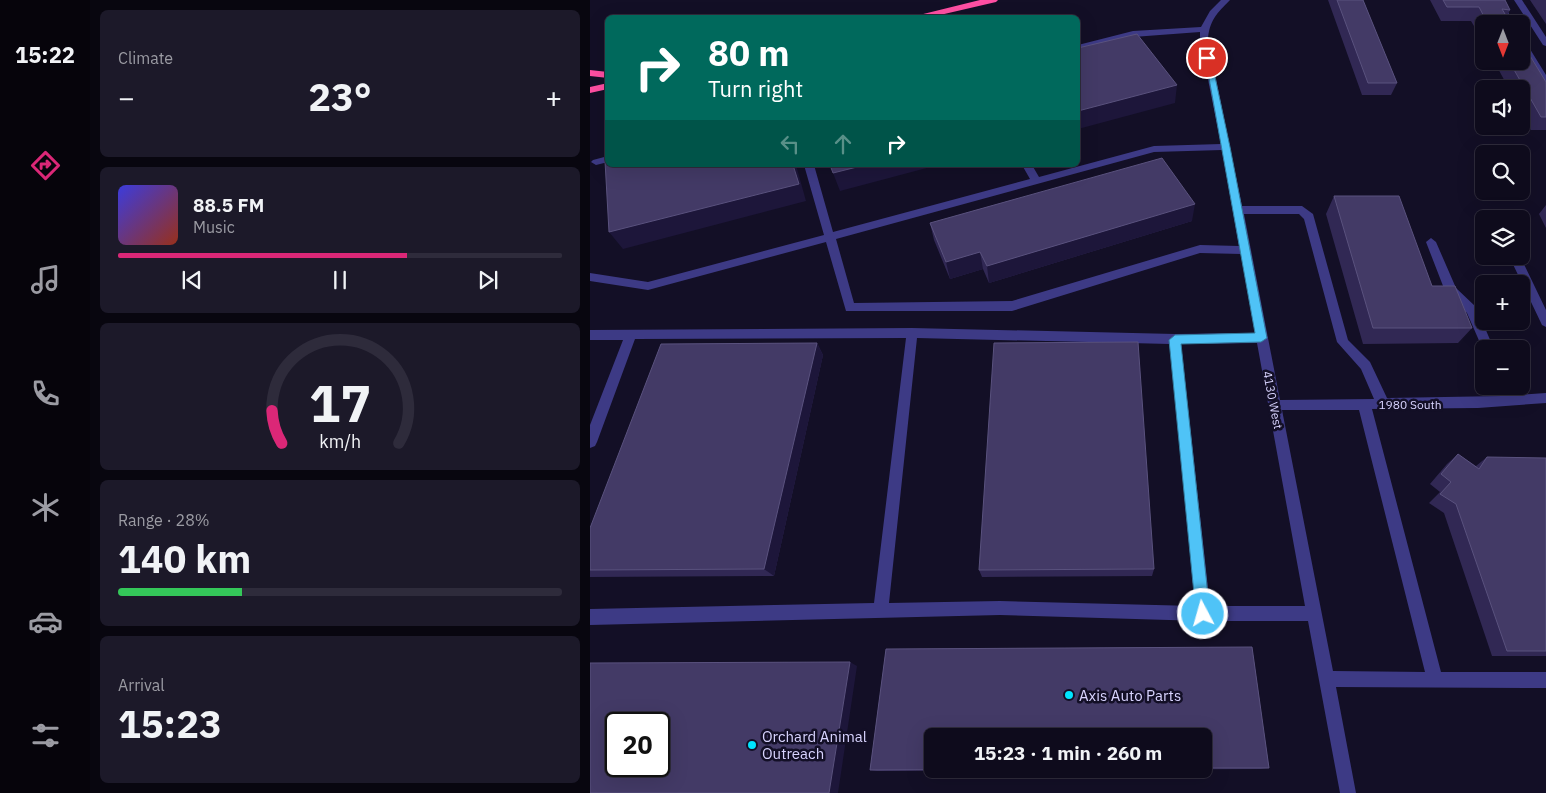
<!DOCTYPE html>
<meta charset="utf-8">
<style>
body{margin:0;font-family:"IBM Plex Sans",sans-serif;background:#1c1929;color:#f1f3f6;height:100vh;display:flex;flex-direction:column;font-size:19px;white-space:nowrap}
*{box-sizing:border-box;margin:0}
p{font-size:16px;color:#9b9ba3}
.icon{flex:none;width:28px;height:28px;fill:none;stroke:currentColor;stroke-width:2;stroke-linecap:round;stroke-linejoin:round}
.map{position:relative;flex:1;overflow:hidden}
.drawer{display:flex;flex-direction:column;gap:10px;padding:10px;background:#08060f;width:500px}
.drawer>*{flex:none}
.top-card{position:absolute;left:15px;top:15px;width:475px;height:152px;border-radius:8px;box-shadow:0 5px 20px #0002,0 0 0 1px #2e2b3b;background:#00695c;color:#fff;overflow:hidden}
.needle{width:32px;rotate:180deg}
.tools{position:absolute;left:885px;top:15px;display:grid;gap:10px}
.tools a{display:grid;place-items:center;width:55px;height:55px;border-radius:8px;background:#0e0b1c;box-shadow:0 5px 20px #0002,0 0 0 1px #2e2b3b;font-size:25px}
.speed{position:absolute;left:15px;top:712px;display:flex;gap:10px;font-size:25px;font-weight:700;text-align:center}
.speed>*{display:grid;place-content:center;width:65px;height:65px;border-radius:50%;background:#0e0b1c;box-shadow:0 5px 20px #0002,0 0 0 1px #2e2b3b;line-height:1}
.speed .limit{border:2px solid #111;border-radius:8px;background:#fff;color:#111}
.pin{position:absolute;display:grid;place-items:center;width:42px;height:42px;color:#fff;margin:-21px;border:2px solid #fff;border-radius:50%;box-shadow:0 1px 5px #0007}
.me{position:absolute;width:55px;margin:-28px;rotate:354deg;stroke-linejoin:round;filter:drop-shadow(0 0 4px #0008)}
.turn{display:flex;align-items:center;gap:18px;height:105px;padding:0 20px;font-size:22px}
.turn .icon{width:65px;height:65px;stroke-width:2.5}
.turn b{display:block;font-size:35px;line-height:42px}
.lanes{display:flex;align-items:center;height:48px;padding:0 20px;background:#0003;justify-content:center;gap:25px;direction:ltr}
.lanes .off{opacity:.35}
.big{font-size:38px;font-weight:800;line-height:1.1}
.drawer .card{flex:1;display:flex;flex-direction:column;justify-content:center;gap:8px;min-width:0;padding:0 18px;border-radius:8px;background:#1c1929}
.drawer .dial{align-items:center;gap:0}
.dial svg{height:130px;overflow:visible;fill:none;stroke:#2e2b3b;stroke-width:7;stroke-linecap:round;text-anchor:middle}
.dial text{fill:#f1f3f6;stroke:none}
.song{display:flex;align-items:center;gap:15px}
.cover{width:60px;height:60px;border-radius:8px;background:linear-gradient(135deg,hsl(240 70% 55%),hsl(10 70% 35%))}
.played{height:5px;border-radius:2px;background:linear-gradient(90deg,#db2777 65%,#2e2b3b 65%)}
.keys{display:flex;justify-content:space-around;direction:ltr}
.heat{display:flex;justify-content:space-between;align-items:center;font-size:28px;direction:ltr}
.charge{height:8px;border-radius:4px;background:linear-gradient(90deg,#34c759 28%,#2e2b3b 0)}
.trip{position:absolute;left:334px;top:728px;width:288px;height:50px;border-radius:8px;background:#0e0b1c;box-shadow:0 5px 20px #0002,0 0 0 1px #2e2b3b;font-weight:800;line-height:50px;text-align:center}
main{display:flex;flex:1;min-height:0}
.tabs{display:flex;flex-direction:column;width:90px;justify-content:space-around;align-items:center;background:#06040b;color:#9b9ba3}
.tabs .icon{width:35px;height:35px}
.tabs .active{color:#db2777}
.tabs b{font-size:22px;color:#f1f3f6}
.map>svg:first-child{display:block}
</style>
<main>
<nav class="tabs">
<b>15:22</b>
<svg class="icon active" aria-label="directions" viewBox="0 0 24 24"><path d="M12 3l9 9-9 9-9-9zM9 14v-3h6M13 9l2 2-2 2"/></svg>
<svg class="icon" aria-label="music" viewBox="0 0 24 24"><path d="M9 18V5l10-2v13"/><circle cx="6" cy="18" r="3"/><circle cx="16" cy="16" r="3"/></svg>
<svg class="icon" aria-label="phone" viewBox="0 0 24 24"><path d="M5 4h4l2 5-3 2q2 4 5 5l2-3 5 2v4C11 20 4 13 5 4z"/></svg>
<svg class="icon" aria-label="climate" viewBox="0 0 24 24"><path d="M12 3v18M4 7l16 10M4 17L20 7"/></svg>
<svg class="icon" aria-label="car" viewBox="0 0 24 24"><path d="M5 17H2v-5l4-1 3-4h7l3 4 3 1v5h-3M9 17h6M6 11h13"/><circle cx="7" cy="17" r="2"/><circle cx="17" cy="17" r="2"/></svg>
<svg class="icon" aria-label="filters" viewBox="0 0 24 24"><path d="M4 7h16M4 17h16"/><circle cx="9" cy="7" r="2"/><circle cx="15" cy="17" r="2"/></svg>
</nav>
<section class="drawer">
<div class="card"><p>Climate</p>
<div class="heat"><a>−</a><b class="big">23°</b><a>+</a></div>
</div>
<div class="card">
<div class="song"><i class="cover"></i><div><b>88.5 FM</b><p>Music</p></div></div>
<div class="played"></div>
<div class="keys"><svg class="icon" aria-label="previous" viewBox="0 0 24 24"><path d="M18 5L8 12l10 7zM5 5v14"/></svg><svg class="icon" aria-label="pause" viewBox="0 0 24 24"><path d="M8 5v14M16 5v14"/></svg><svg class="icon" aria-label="next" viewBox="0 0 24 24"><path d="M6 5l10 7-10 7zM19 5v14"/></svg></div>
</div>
<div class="card dial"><svg viewBox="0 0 100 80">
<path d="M14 69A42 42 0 1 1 86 69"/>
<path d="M14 69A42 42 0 0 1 8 49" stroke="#db2777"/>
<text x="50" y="56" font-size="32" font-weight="700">17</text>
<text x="50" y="72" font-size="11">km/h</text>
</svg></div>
<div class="card"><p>Range · 28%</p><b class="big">140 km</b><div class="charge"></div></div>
<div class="card"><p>Arrival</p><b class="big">15:23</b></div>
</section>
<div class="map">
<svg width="956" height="793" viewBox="0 0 956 793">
<rect width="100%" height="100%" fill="#130f26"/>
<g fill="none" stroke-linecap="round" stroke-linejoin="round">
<path fill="#3d3a85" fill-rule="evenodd" d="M631 0H640C627 13 619 21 618 40L652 206H712L723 214 758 340 780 362 797 398 912 396 908 386H920L924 395 956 393V403L888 408 782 409 851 672H956V688L746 687 766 793H750L718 621H613L410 615 0 625V609L284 603 316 338 45 339 7 442 5 446 0 448V425L33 340H0V330L322 328 585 334 665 333 651 254 610 253 422 311H256L236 242 58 290 0 281V273L58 282 234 235 214 165H224L243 232 440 179 432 165H442L449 177 564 146 631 144 610 40V32L543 37 488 50V45L543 31 611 27 620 11ZM632 150 649 246 610 245 422 301 264 303 246 239 564 152ZM654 214H709L714 219 747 342 771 369 784 399 690 400ZM327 338 580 344 605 606 410 601 299 603ZM667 343 715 606H620L591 344ZM692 410H769L835 672 743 671Z
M903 0H911L925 24H917Z
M924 0H932L956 37V46L953 45Z
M931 39 935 41 956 75V85L953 84 931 48Z
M18 156V162L6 165 1 162 3 160Z
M841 238 846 242 866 288 886 307 904 349H894V352L877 313 855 291 836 242Z
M919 256H930L956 310V327L952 325Z"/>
<path fill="#ff4fa3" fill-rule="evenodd" d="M390 0H408L406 2 337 18H317Z
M0 70 18 72V78L0 76Z
M18 83V89L0 93V87Z"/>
</g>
<path fill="#312854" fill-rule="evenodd" d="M738 0H773L807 83 801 95H772Z
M840 0H915L920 10 917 16 921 24H894V43L881 21H851Z
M940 0H956V24Z
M904 61H931L956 82V130H941L931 111V89H919Z
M744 196 842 286 882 328 868 343 773 344 736 214Z
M956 205V228L949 214Z
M602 221 399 283 393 269 360 279 344 240 340 223Z
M227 343 233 355 184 576 0 577V528Z
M868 454 886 466 897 457 956 458V656H902L854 513 839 503 850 492 840 484 857 464Z
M564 569 562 576 392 577 389 570Z
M662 647 679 768 671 769 287 771 280 770 296 649ZM342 736H612V769H342Z"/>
<path fill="#1d163a" d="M587 85 585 103 488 129V111Z
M203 165H206L216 201 33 249 19 232Z
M275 165H348L250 191 243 173Z
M605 204 602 221 399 283 397 266Z
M390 252 393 269 360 279 356 262Z
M227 343 233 355 184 576 174 569Z
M260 662 267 666 248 793H239Z"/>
<path fill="#433a66" stroke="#5a527e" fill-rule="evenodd" d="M747 0H773L807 83H778Z
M853 0H915L920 10 912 9 921 24H898L889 7H857Z
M547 34 587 85 488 111V48Z
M931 41 956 82V117H951L919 61H931Z
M572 158 605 204 397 266 390 252 356 262 340 223Z
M15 161H18V165H203L209 184 19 232Z
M240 165H275L243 173Z
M744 196H809L842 286H865L882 328H783Z
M548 342 564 569 389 570 404 343Z
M227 343 174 569 0 570V528L71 344Z
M868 454 889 469 897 457 956 458V651H917L866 504 850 494 861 482 851 474Z
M662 647 679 768H612V736H342V769H479L280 770 296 649Z
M260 662 239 793H0V663ZM26 724H69V766H26Z"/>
<path fill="#4fc3f7" stroke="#337fa1" d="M615 56 621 58 640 147 677 338 671 342 591 344 620 614 618 619 613 621 608 619 606 614 579 340 585 335 665 333Z"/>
<g fill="#00e5ff" stroke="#130f26" stroke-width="2">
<circle cx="479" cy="695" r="5"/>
<circle cx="162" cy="745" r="5"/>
</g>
<g text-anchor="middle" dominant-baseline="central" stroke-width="5" stroke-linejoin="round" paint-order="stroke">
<g font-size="12" fill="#d9d4ff" stroke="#130f26">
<text transform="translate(683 400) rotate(79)">4130 West</text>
<text x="820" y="404">1980 South</text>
</g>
<g font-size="15" fill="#d9d4ff" stroke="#130f26" text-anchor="start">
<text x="489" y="695">Axis Auto Parts</text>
<text x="172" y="736">Orchard Animal<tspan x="172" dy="17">Outreach</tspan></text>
</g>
</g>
</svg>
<div class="tools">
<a><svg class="needle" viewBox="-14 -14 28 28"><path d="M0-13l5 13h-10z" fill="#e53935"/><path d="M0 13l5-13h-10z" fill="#9b9ba3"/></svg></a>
<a><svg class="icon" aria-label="sound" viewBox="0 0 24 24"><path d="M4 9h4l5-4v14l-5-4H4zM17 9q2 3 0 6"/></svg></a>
<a><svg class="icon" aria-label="search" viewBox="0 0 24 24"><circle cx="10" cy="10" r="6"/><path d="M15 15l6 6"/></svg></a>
<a><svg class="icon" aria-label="layers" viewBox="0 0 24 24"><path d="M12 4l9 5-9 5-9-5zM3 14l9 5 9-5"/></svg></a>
<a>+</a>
<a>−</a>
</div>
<div class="speed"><div class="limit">20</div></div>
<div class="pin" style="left:617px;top:58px;background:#d93025"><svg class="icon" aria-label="arrive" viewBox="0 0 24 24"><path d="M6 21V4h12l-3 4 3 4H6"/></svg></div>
<svg class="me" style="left:613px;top:614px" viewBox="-20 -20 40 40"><circle r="17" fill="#4fc3f7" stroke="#fff" stroke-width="3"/><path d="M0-11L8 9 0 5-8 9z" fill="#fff"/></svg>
<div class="trip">15:23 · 1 min · 260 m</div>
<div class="top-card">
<div class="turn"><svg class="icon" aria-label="right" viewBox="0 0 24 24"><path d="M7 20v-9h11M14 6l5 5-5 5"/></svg><div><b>80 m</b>Turn right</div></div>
<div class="lanes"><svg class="icon off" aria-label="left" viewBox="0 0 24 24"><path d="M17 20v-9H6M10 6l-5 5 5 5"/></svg><svg class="icon off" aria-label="ahead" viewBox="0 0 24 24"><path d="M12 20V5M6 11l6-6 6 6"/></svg><svg class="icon" aria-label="right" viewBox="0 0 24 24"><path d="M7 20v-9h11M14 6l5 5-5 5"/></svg></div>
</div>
</div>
</main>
